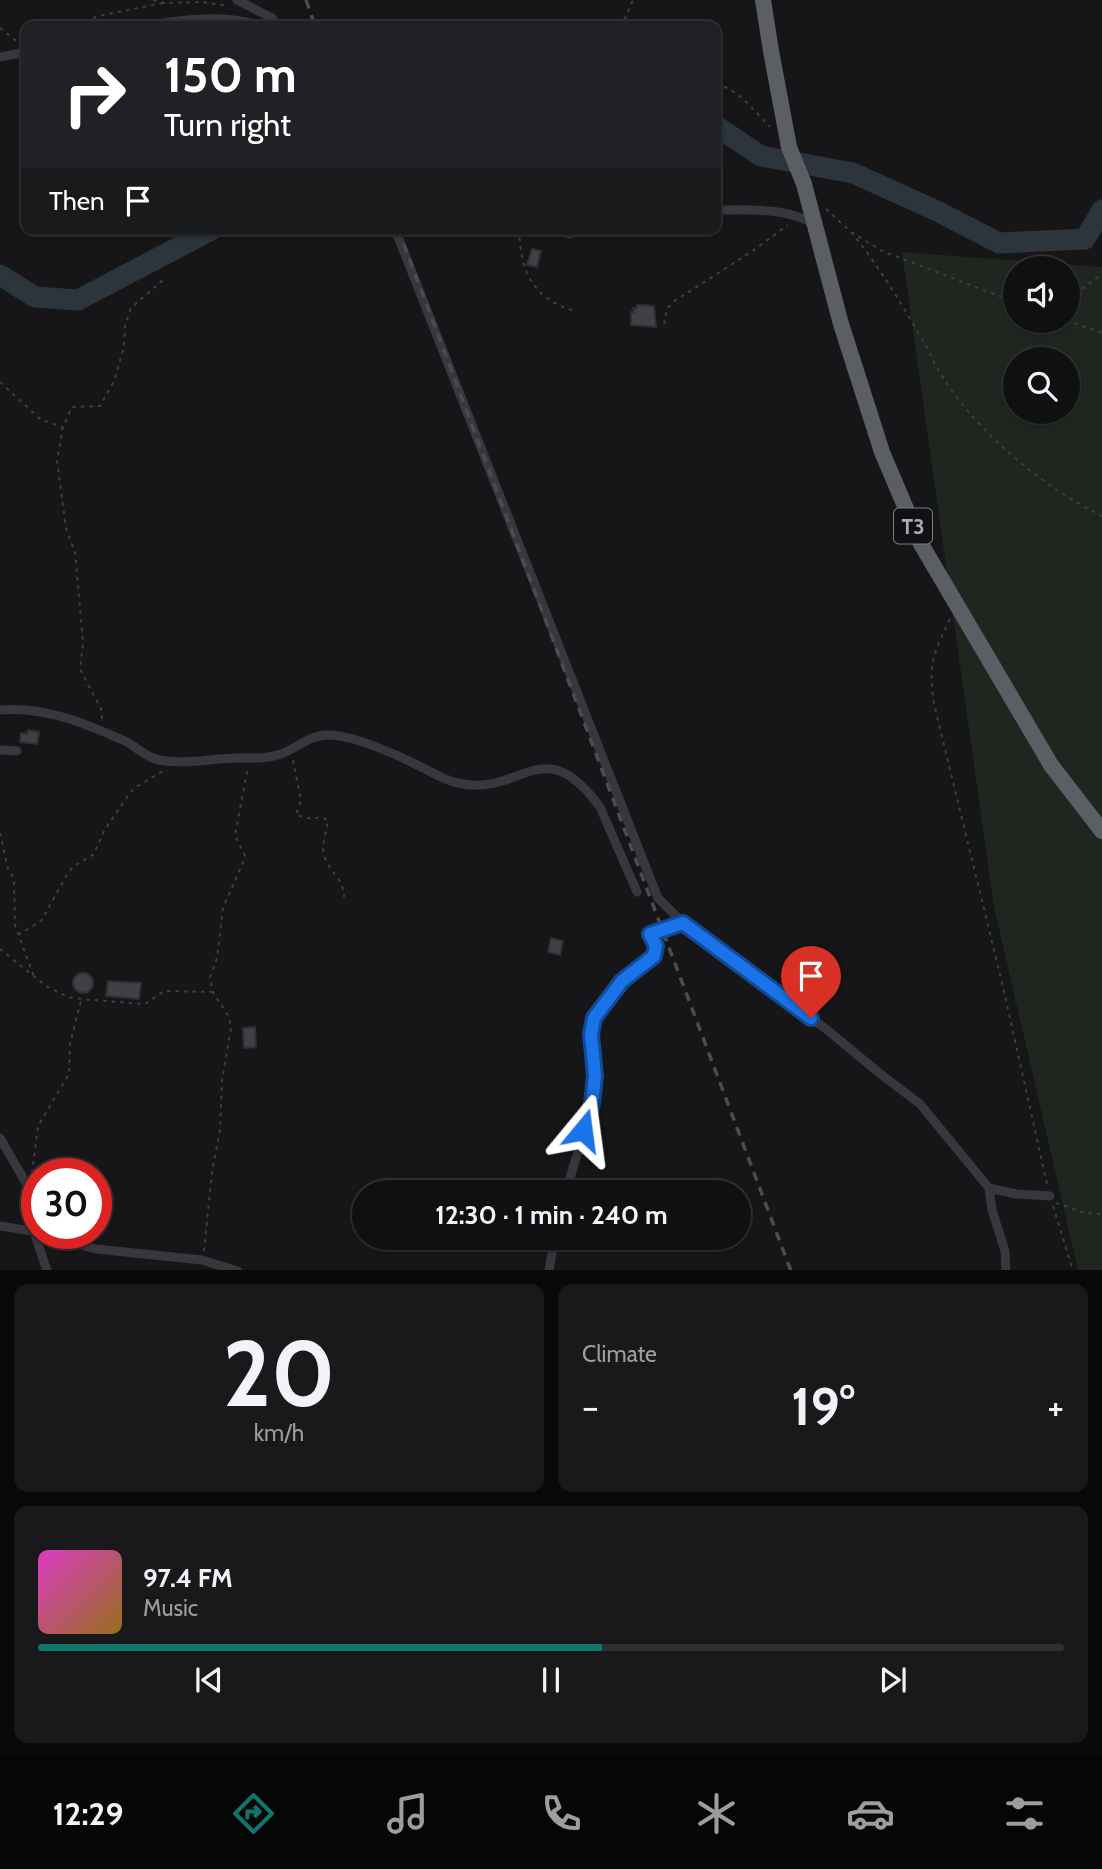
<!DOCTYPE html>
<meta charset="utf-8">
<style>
body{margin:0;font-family:Cabin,sans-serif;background:#19191b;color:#f1f3f6;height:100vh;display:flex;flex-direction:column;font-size:26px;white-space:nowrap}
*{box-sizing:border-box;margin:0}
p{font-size:23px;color:#9c9d9f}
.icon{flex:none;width:38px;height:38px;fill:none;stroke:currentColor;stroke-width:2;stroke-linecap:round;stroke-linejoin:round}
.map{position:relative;height:1270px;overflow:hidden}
.details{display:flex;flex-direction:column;gap:14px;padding:14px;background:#09090a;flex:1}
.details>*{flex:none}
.hud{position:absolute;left:21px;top:21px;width:700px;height:214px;border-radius:14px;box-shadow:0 2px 5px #0004,0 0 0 2px #303032;background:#202124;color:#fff;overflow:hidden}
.controls{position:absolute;left:1003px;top:256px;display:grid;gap:14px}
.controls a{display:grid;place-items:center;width:77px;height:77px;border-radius:50%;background:#101012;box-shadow:0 2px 5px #0004,0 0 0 2px #303032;font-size:35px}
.speed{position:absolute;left:21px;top:1158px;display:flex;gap:14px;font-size:35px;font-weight:700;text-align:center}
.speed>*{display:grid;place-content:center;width:91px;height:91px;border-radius:50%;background:#101012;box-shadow:0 2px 5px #0004,0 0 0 2px #303032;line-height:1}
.speed .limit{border:10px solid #d22;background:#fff;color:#111}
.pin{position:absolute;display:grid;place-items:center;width:60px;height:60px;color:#fff;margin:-72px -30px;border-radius:50% 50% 50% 0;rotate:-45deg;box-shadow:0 0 7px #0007}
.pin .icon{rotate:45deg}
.me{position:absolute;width:77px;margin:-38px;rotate:16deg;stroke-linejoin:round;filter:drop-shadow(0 0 5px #0008)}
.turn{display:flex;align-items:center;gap:24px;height:147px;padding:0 28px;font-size:32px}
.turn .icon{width:91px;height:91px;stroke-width:2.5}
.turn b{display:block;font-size:49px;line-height:60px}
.then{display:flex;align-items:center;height:66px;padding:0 28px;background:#0003;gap:14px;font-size:26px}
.big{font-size:52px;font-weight:700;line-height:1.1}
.details .card{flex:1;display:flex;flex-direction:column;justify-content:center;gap:10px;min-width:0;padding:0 24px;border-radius:14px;background:#19191b}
.details .dial{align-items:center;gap:0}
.dial b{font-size:91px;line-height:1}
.song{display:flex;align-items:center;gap:21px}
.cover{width:84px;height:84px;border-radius:10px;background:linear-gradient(135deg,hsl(310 70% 55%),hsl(40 70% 35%))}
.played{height:7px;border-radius:4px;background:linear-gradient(90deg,#0f766e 55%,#303032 55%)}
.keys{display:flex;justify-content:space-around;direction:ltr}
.heat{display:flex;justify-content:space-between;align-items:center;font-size:38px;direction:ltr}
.details .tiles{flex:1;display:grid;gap:14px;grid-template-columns:1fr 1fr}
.card:last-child{grid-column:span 2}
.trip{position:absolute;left:352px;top:1180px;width:399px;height:70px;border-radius:35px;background:#101012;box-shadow:0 2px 5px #0004,0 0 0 2px #303032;font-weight:700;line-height:70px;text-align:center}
.tabs{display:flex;height:112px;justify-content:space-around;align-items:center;background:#060607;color:#9c9d9f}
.tabs .icon{width:49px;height:49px}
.tabs .current{color:#0f766e}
.tabs b{font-size:32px;color:#f1f3f6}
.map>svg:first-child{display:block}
</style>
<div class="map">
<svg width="1102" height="1271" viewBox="0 0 1102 1271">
<rect width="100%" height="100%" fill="#161618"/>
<path fill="#1e261f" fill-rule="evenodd" d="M902 252 1102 267V1270H1078L994 907ZM1015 268H1068V320H1015ZM1015 359H1068V411H1015Z"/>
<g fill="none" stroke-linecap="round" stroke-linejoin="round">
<path stroke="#2c353c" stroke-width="21" d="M716 126 761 156 853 173 937 211 999 243 1085 239 1102 210
M0 275 35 297 78 300 213 229"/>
</g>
<path fill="#404145" stroke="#303034" stroke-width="2" d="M532 249 541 251 537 267 527 265Z
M637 305 654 306 656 327 631 325V312H634L633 308H637Z
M28 730 39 732 37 744 20 742 21 733 27 734Z
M551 938 563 941 560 955 548 952Z
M73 983a10 10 0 1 1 20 0a10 10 0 1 1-20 0Z
M108 981 141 983 139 999 106 996Z
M255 1027 256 1047 244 1048 243 1028Z"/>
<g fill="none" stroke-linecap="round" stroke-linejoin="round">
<path stroke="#3d3f44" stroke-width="2" stroke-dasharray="3.5 5" stroke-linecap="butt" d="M153 0 164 3 203 2 228 6
M78 26 98 16 163 3
M619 26 624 21 633 0
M0 28 15 40 22 42
M716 90 725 87C744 96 755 112 770 127
M826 209 851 232 882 251 1015 302
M519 229C521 272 531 297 574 311
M851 232C878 265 900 301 922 339 930 352 936 368 945 381 981 435 1044 488 1102 516
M1068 299 1102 274
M1066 320 1102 333
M664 324 667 309 673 302 751 252 788 225
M0 382 40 419 62 427
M950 619C933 654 928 664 934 704L1003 987 1047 1184
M102 719V711L80 669 83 643 78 585 75 553 66 528 57 461 63 427 72 407 100 406 114 381 124 347 125 326 131 308 163 280
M293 760 301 800 296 815 312 819 321 817 328 820C327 832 321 843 324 855 329 872 344 879 344 897
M0 833 8 869 14 879 15 925 34 977
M18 935 41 921 68 873 74 866 94 854 104 831 129 794 136 787 163 771
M0 949 46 986 68 997 81 999 145 1004 164 991 213 992
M32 1173 38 1126 69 1074 70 1044 81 1000
M1056 1203 1085 1213 1102 1214
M1053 1206 1073 1271
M204 1251 212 1172 220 1130 222 1080 231 1028 229 1017 213 992 210 977 217 958 223 908 244 860 245 856 235 835 248 767"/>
<path stroke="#37383d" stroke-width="9" d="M237 0 272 18 277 26
M145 26C182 19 225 14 262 26
M0 57 26 52
M716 210C748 210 785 207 814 224
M395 229 658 898 683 923 780 996 826 1029 878 1072 920 1104 989 1188 1016 1194 1050 1196
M547 229 570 234 590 229
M0 710C45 706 87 724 127 742 138 748 147 758 159 760 186 765 212 758 239 758 253 758 266 759 281 754 297 748 311 734 329 735 353 735 398 755 419 766 432 772 444 780 458 783 522 798 542 728 600 807L637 892
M0 750 17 751
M0 1138 37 1202
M989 1188 992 1210 1005 1251 1006 1271
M566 1192 592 1104 594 1054 591 1034 594 1018 622 981 654 955 656 946 651 934 661 928 683 923
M0 1226 37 1232
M34 1231 47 1271
M42 1234 79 1244
M69 1234 84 1246 96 1249 202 1260 238 1271
M549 1271 555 1237"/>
<path stroke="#5b5e65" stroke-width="16" d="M763 0 771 51 789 147 804 184 841 324 882 452 921 544 1051 765 1102 831"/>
<path stroke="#4a4c52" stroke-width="3.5" stroke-dasharray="9 7" stroke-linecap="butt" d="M306 0 315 26
M398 229 791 1271"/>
</g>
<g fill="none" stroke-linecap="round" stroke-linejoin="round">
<defs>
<path id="route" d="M583 1130 592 1104 595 1076 591 1034 594 1018 622 981 654 956 656 946 650 934 683 923 811 1018"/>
</defs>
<use href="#route" stroke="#114b97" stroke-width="18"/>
<use href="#route" stroke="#1a73e8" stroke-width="12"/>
</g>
<g text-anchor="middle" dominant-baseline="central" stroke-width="7" stroke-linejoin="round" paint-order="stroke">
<rect fill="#111113" stroke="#7b7e86" stroke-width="2" x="894" y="508.5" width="38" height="35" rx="5"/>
<g font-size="21" font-weight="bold" fill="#a8adb8">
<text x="913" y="526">T3</text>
</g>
</g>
</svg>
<div class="controls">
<a><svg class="icon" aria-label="sound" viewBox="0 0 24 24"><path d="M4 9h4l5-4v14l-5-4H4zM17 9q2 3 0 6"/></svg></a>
<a><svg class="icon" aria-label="search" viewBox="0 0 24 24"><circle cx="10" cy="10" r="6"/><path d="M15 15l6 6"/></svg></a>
</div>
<div class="speed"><div class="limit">30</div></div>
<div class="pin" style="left:811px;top:1018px;background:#d93025"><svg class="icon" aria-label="arrive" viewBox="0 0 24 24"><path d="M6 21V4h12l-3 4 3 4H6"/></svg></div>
<svg class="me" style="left:583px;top:1130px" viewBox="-20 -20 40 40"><path d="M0-17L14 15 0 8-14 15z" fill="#1a73e8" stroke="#fff" stroke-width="4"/></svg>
<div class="trip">12:30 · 1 min · 240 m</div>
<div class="hud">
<div class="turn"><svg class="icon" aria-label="right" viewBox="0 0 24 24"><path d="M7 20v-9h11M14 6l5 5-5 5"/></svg><div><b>150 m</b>Turn right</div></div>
<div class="then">Then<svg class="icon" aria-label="arrive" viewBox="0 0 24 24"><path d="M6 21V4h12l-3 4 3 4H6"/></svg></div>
</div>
</div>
<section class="details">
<div class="tiles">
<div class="card dial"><b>20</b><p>km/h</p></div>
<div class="card"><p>Climate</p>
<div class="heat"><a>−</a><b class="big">19°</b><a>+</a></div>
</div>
<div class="card">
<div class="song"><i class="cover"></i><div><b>97.4 FM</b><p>Music</p></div></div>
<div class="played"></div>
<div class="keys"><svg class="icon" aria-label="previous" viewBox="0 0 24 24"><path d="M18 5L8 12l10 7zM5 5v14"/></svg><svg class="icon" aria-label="pause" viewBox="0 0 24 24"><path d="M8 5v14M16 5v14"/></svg><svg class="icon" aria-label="next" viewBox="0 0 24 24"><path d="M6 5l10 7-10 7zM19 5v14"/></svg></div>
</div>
</div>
</section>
<nav class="tabs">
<b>12:29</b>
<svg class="icon current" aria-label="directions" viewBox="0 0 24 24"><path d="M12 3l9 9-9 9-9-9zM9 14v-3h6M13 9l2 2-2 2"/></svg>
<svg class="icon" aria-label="music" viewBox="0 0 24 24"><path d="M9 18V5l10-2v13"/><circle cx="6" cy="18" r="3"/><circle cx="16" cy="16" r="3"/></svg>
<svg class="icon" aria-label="phone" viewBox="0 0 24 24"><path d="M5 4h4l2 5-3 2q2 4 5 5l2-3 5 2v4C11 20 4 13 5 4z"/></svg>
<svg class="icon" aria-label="climate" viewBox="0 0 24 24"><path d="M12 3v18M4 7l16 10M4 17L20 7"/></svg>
<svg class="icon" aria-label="car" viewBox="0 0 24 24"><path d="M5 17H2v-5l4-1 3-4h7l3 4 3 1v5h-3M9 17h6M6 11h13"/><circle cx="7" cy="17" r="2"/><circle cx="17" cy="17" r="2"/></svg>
<svg class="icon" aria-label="filters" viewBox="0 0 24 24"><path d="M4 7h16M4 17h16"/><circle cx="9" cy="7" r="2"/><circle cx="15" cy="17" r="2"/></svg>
</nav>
